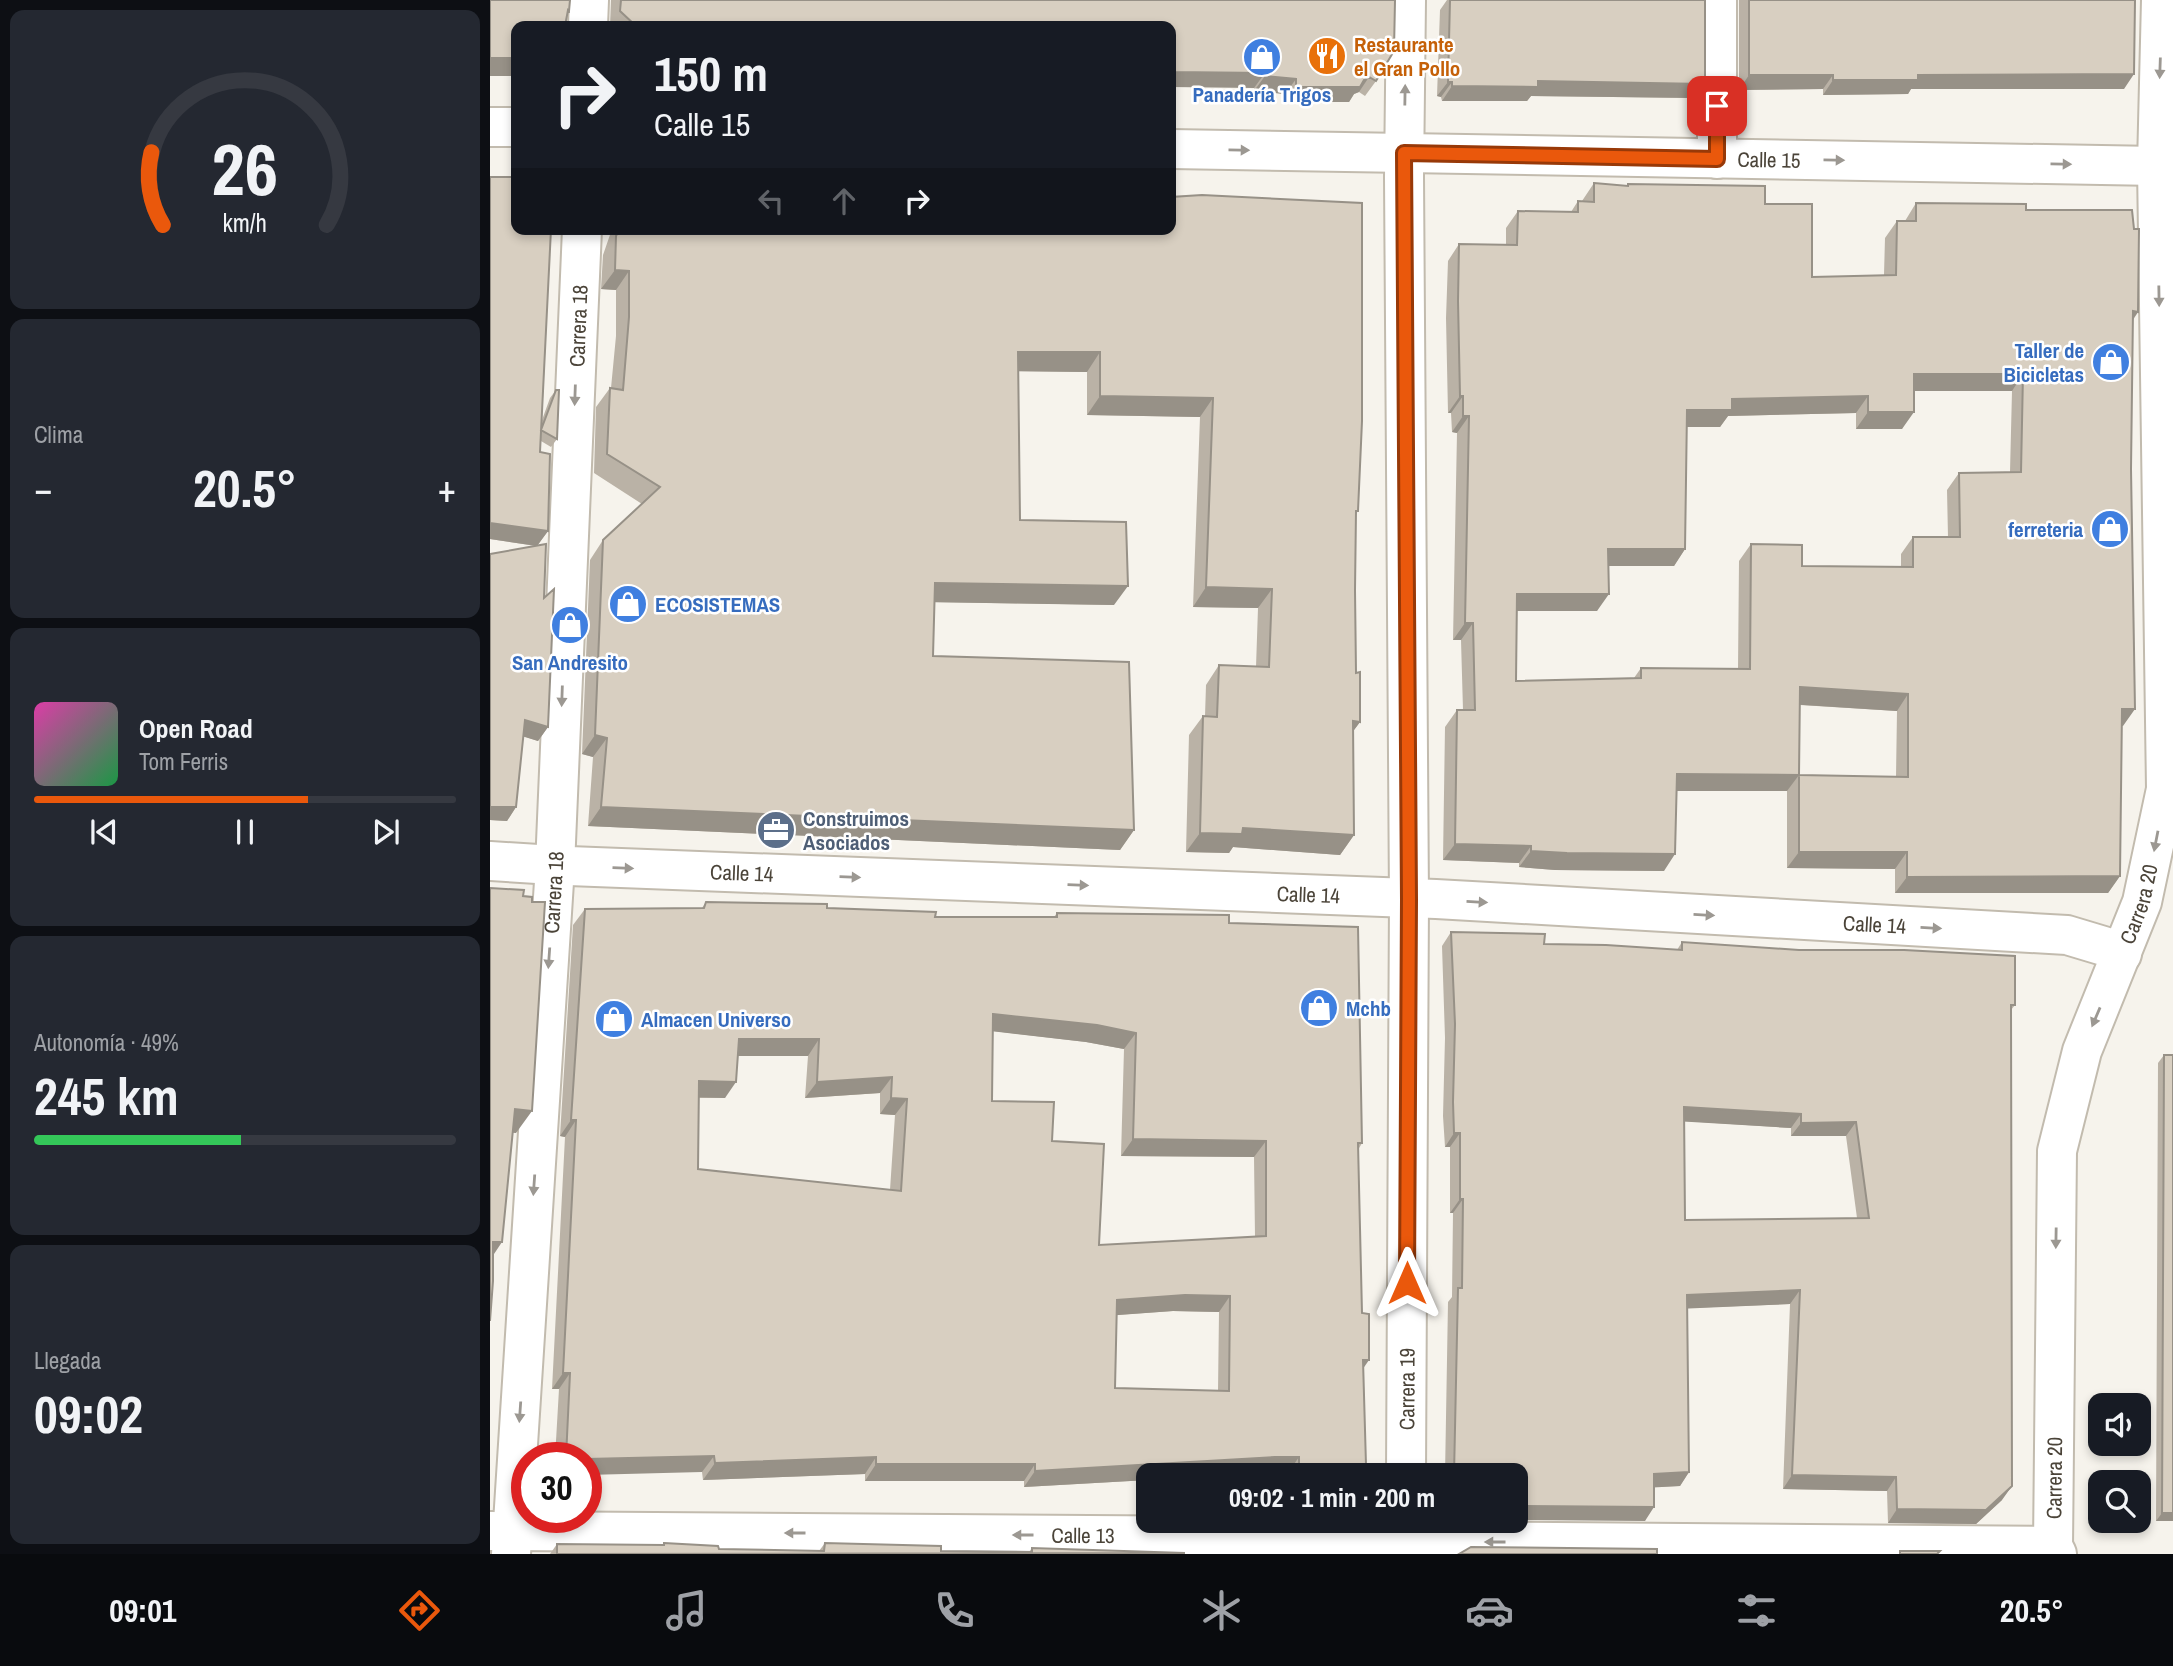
<!DOCTYPE html>
<html lang="es">
<meta charset="utf-8">
<style>
body{margin:0;font-family:"Archivo Narrow",sans-serif;background:#242831;color:#f1f3f6;height:100vh;display:flex;flex-direction:column;font-size:26px;white-space:nowrap}
*{box-sizing:border-box;margin:0}
p{font-size:23px;color:#9ea1a6}
.icon{flex:none;width:38px;height:38px;fill:none;stroke:currentColor;stroke-width:2;stroke-linecap:round;stroke-linejoin:round}
.map{position:relative;flex:1;overflow:hidden}
.details{display:flex;flex-direction:column;gap:10px;padding:10px;background:#0d0f14;width:490px}
.details>*{flex:none}
.hud{position:absolute;left:21px;top:21px;width:665px;height:214px;border-radius:14px;box-shadow:0 4px 10px #0003;background:#171b24;color:#f1f3f6;overflow:hidden}
.tools{position:absolute;left:1598px;top:1393px;display:grid;gap:14px}
.tools a{display:grid;place-items:center;width:63px;height:63px;border-radius:14px;background:#171b24;box-shadow:0 4px 10px #0003;font-size:35px}
.speed{position:absolute;left:21px;top:1442px;display:flex;gap:14px;font-size:35px;font-weight:700;text-align:center}
.speed>*{display:grid;place-content:center;width:91px;height:91px;border-radius:50%;background:#171b24;box-shadow:0 4px 10px #0003;line-height:1}
.speed .limit{border:10px solid #d22;background:#fff;color:#111}
.pin{position:absolute;display:grid;place-items:center;width:60px;height:60px;color:#fff;margin:-30px;border-radius:14px;box-shadow:0 4px 10px #0006}
.me{position:absolute;width:77px;margin:-38px;rotate:0deg;stroke-linejoin:round;filter:drop-shadow(0 0 5px #0008)}
.turn{display:flex;align-items:center;gap:24px;height:147px;padding:0 28px;font-size:32px}
.turn .icon{width:91px;height:91px;stroke-width:2.5}
.turn b{display:block;font-size:49px;line-height:60px}
.lanes{display:flex;align-items:center;height:66px;padding:0 28px;background:#0003;justify-content:center;gap:35px;direction:ltr}
.lanes .off{opacity:.35}
.big{font-size:52px;font-weight:700;line-height:1.1}
.details .widget{flex:1;display:flex;flex-direction:column;justify-content:center;gap:10px;min-width:0;padding:0 24px;border-radius:14px;background:#242831}
.details .dial{align-items:center;gap:0}
.dial svg{height:182px;overflow:visible;fill:none;stroke:#363941;stroke-width:7;stroke-linecap:round;text-anchor:middle}
.dial text{fill:#f1f3f6;stroke:none}
.song{display:flex;align-items:center;gap:21px}
.cover{width:84px;height:84px;border-radius:10px;background:linear-gradient(135deg,hsl(320 70% 55%),hsl(140 70% 35%))}
.played{height:7px;border-radius:4px;background:linear-gradient(90deg,#ea580c 65%,#363941 65%)}
.keys{display:flex;justify-content:space-around;direction:ltr}
.heat{display:flex;justify-content:space-between;align-items:center;font-size:38px;direction:ltr}
.charge{height:10px;border-radius:5px;background:linear-gradient(90deg,#34c759 49%,#363941 0)}
.trip{position:absolute;left:646px;top:1463px;width:392px;height:70px;border-radius:14px;background:#171b24;box-shadow:0 4px 10px #0003;font-weight:700;line-height:70px;text-align:center}
.menu{display:flex;height:112px;justify-content:space-around;align-items:center;background:#090b0e;color:#9ea1a6}
.menu .icon{width:49px;height:49px}
.menu .active{color:#ea580c}
.menu b{font-size:32px;color:#f1f3f6}
main{display:flex;flex:1;min-height:0}
.map>svg:first-child{display:block}
</style>
<main>
<section class="details">
<div class="widget dial"><svg viewBox="0 0 100 80">
<path d="M14 69A42 42 0 1 1 86 69"/>
<path d="M14 69A42 42 0 0 1 9 37" stroke="#ea580c"/>
<text x="50" y="56" font-size="32" font-weight="700">26</text>
<text x="50" y="72" font-size="11">km/h</text>
</svg></div>
<div class="widget"><p>Clima</p>
<div class="heat"><a>−</a><b class="big">20.5°</b><a>+</a></div>
</div>
<div class="widget">
<div class="song"><i class="cover"></i><div><b>Open Road</b><p>Tom Ferris</p></div></div>
<div class="played"></div>
<div class="keys"><svg class="icon" aria-label="previous" viewBox="0 0 24 24"><path d="M18 5L8 12l10 7zM5 5v14"/></svg><svg class="icon" aria-label="pause" viewBox="0 0 24 24"><path d="M8 5v14M16 5v14"/></svg><svg class="icon" aria-label="next" viewBox="0 0 24 24"><path d="M6 5l10 7-10 7zM19 5v14"/></svg></div>
</div>
<div class="widget"><p>Autonomía · 49%</p><b class="big">245 km</b><div class="charge"></div></div>
<div class="widget"><p>Llegada</p><b class="big">09:02</b></div>
</section>
<div class="map">
<svg width="1683" height="1554" viewBox="0 0 1683 1554">
<rect width="100%" height="100%" fill="#f6f3ec"/>
<g fill="none" stroke-linecap="round" stroke-linejoin="round">
<defs>
<g id="minor">
<path d="M98 26 99 0"/>
<path d="M0 127H26"/>
<path id="s1" d="M681 149 1667 166"/>
<path d="M1227 159V0"/>
<path id="s2" d="M0 861 79 866 946 899 1577 935 1617 947 1632 954"/>
<path id="s3" d="M916 1475 919 899 914 177 916 0"/>
<path id="s4" d="M0 1531 896 1537 932 1541 1563 1546"/>
<path id="s5" d="M21 1554 65 866 92 229"/>
</g>
<g id="tertiary">
<path id="s6" d="M1567 1554 1563 1546 1567 1151 1592 1051 1652 902 1676 789 1667 166 1671 0"/>
</g>
</defs>
<use href="#minor" stroke="#c2bbae" stroke-width="42"/>
<use href="#tertiary" stroke="#c2bbae" stroke-width="42"/>
<use href="#minor" stroke="#fff" stroke-width="38"/>
<use href="#tertiary" stroke="#fff" stroke-width="38"/>
</g>
<path fill="#bab2a6" fill-rule="evenodd" d="M121 0H905L886 81 875 96 869 92 864 94 859 102H795V94L764 91V88L681 26H120Z
M957 0H1215V84L1205 98 1041 96 1037 101H952L951 97 947 96 950 10Z
M1249 0H1645L1634 89H1421L1418 94 1333 95V89L1249 90Z
M0 177H26V229H61L52 420 60 398 66 390H69L67 439 61 447 51 441 50 452 60 454 58 531 47 546 56 544 54 598 64 589 58 727 48 741 33 736 26 807 17 821 0 820V554L46 546 0 539Z
M1104 183 1137 186 1138 184 1275 204 1322 277 1394 275 1395 238 1407 221H1415L1426 203 1536 210 1648 312 1643 320 1633 726H1631L1630 876 1618 893H1405V869L1297 868V791H1186L1174 871 1065 870 1029 867V863L953 860 955 727 967 710H973L971 640H963L967 433 962 432 961 413H958L956 318 958 261 969 244H1016V228L1028 211 1081 212 1088 201H1092ZM1424 391H1522L1520 472 1469 473 1457 490 1458 537H1423L1411 554V567L1312 566 1261 544 1249 561 1248 669 1151 668 1144 678 1026 681V611H1107L1119 566H1184L1195 549 1196 427H1230L1238 416 1366 413V429H1412ZM1310 705 1407 711 1406 777 1309 775Z
M122 229H681L868 511 866 514 865 590 866 673 870 722 863 731 864 835 850 855 743 847 739 853 696 852 699 735 713 716H715L716 685 729 665 766 667 768 608 703 607 710 417 597 415V372L528 371 530 520 624 605 444 602 443 656 644 830 630 850 98 826 103 757 92 754 100 560 113 540 152 504 104 473 106 407 120 388H121L126 336V290L111 289 113 255Z
M216 902 337 908 445 917H564L567 913 739 923 872 1143 868 1150 876 1465 869 1475H797V1474L773 1473 742 1475H658V1480L534 1487V1481H375V1474L213 1480 212 1472 96 1458H65L69 1389H62L75 1137 70 1136 83 925 95 909 212 908ZM503 1031 596 1042 634 1049 631 1156 764 1157 765 1237 609 1245 562 1141 502 1101ZM248 1056H318L315 1098 390 1093V1114L405 1115 400 1190 208 1169 209 1098H235ZM683 1311 729 1312 728 1391 625 1388 626 1315Z
M961 932 1054 944 1187 950 1192 942 1525 1005 1521 1010 1512 1500 1486 1524 1398 1523 1397 1491 1293 1489 1300 1304 1197 1308 1199 1472 1190 1486 1164 1487 1155 1521 1026 1475H955L958 1302 962 1297 963 1213H960V1147H955L953 1116 955 1038 952 946ZM1194 1121 1301 1128V1136H1356L1367 1218 1195 1220Z
M1674 1055H1683V1521H1666L1668 1063Z
M174 1543 229 1549 329 1551 335 1543 451 1551 539 1552 542 1548 695 1554H60L67 1544 172 1545Z"/>
<path fill="#979187" d="M0 58H26V76H0Z
M681 72 775 73 764 88 681 87Z
M1644 74 1634 89H1421L1418 94 1333 95 1343 80 1428 75Z
M1259 75H1343L1333 89 1249 90Z
M775 76 806 79 795 94 764 91Z
M879 77 869 92 864 94 859 102H795L806 87 874 80Z
M1048 81 1215 84 1205 98 1041 96 1037 101H952L962 86Z
M958 82H962L951 97 947 96Z
M125 270 139 271 126 290 111 289Z
M1643 311 1648 312 1636 329Z
M528 352H610L597 372 514 371Z
M1424 374H1533L1522 391H1412Z
M610 396 723 398 710 417 597 415Z
M970 396H973L961 413H958Z
M1378 396 1366 413 1238 416 1230 427H1185L1197 410 1242 399Z
M1378 412H1424L1412 429H1366Z
M973 416H979L967 433 962 432Z
M0 523 58 531 47 546 0 539Z
M1118 549H1195L1184 566H1107Z
M445 583 638 586 624 605 431 602Z
M716 587 782 589 768 608 703 607Z
M1027 594H1119L1107 611H1015Z
M975 623H983L971 640H963Z
M1310 687 1418 694 1407 711 1298 704Z
M1632 709H1645L1633 726H1620Z
M35 720 58 727 48 741 25 734Z
M863 721 870 722 856 741Z
M105 735 117 738 103 757 92 754Z
M1187 774 1309 775 1297 791H1175Z
M0 807H26L17 821 0 820Z
M111 807 644 830 630 850 98 826Z
M753 828 864 835 850 855 743 847 739 853 696 852 710 833Z
M965 844 1041 846 1029 863 953 860Z
M1041 851 1185 854 1174 871 1065 870 1029 867Z
M1309 852H1417L1405 869 1297 868Z
M1630 876 1618 893H1405L1417 877Z
M503 1014 607 1025 646 1033 634 1049 596 1042 492 1030Z
M249 1039H329L318 1056H238Z
M402 1077 390 1093 315 1098 327 1082Z
M209 1081 246 1082 235 1098 198 1097Z
M401 1098 417 1099 405 1115 390 1114Z
M1194 1107 1311 1114 1301 1128 1185 1121Z
M25 1109 42 1111 26 1133 9 1132Z
M81 1120H86L75 1137 70 1136Z
M1366 1122 1356 1136H1301L1311 1123Z
M964 1133H970L960 1147H955Z
M643 1139 776 1141 764 1157 631 1156Z
M970 1199H973L963 1213H960Z
M3 1242H12L0 1260Z
M1310 1290 1300 1304 1187 1309 1197 1295Z
M695 1295 740 1296 729 1312 683 1311 615 1316 627 1300Z
M873 1360H879L868 1376Z
M73 1373H80L69 1389H62Z
M224 1456 212 1472 96 1475V1459Z
M386 1457 375 1474 213 1480 225 1463Z
M785 1457H809L797 1474 773 1473 742 1475H658V1480L534 1487 545 1471Z
M386 1464H545L534 1481H375Z
M876 1465 869 1475H802L809 1466Z
M1199 1472 1190 1486 1154 1488 1164 1474Z
M1302 1475 1406 1477 1397 1491 1293 1489Z
M1522 1486 1512 1500 1486 1524 1398 1523 1407 1509Z
M1026 1506 1164 1507 1155 1521 1026 1520Z
M1672 1513H1683V1521H1666Z"/>
<path fill="#d8cfc1" stroke="#979187" stroke-width="2" fill-rule="evenodd" d="M0 0H80L79 11 78 10 75 26H26V58H0Z
M131 0H905L904 51 886 81 879 77 874 80 870 87H806V79L775 76V73L681 72V26H146L130 11Z
M960 0H1215V84L1048 81V87L962 86V82H958Z
M1259 0H1645L1644 74 1428 75V80H1343V75H1259Z
M0 177H26V229H61L50 452 60 454 58 531 0 523Z
M1104 183 1138 186V184L1275 186V204H1322V277L1406 275 1407 221H1426V203L1536 204V210H1642L1644 229H1649L1648 312 1643 311 1641 469 1645 709H1632L1630 876 1417 877V852H1309V775L1187 774 1185 854 1077 853 1041 851V846L965 844 967 710H985L983 623H975L979 416H973V396H970L968 301 969 244 1027 245 1028 211 1088 212V201L1104 202ZM1424 374H1533L1531 472 1469 473 1470 537H1423V567L1312 566V545L1261 544 1260 669 1151 668V678L1026 681 1027 594H1119L1118 549H1195L1197 410H1242V399L1378 396V412H1424ZM1310 687 1418 694V777L1309 775Z
M712 195 872 203V421L868 511H866L865 590 866 673 870 672V722L863 721 864 835 753 828 752 834 710 833 713 716 727 717 729 665 779 667 782 589 716 587 723 398 610 396V352H528L530 520 636 522 638 586 445 583 443 656 639 662 644 830 111 807 117 738 105 735 113 540 170 487 117 454 120 388 133 390 139 317V271L125 270 126 236 129 229H681V197Z
M66 390H69L67 439 51 430Z
M56 544 54 598 64 589 58 727 35 720 26 807H0V554Z
M0 888 34 890 33 896 42 897V902H55L42 1111 25 1109 12 1242H3V1281L0 1321Z
M216 902 337 904V908L446 912 445 917H567V913L739 915V923L868 927 872 1143H868L872 1313 879 1314V1360H873L876 1465 809 1466V1457H785L545 1471V1464H386V1457L225 1463 224 1456 96 1459V1458H76L80 1373H73L86 1120H81L95 909 214 908ZM503 1014 607 1025 646 1033 643 1139 776 1141V1236L609 1245 614 1144 562 1141 564 1102 502 1101ZM249 1039H329L327 1082 402 1077 401 1098 417 1099 411 1191 208 1169 209 1081 246 1082ZM695 1295 740 1296 739 1391 625 1388 627 1300Z
M961 932 1055 934 1054 944 1116 945 1192 950V942L1309 950H1414L1525 956V1005H1521L1522 1486 1496 1510 1407 1509 1406 1477 1302 1475 1310 1290 1197 1295 1199 1472 1164 1474V1507L1026 1506V1475H964L968 1288H972L973 1199H970V1133H964L963 1102 965 1024ZM1194 1107 1311 1114V1123L1366 1122 1379 1218 1195 1220Z
M1674 1055H1683V1513H1672Z
M174 1543 228 1546 229 1549 334 1551 335 1543 451 1546V1551L542 1552V1548L695 1553 67 1554V1544L174 1545Z
M981 1547 1167 1549V1554H969Z
M1410 1551H1450L1447 1554H1410Z"/>
<defs><path id="oneway-solid" d="M-6-.8H1V-3.2L6.5 0L1 3.2V.8H-6Z" transform="scale(1.75)"/></defs>
<g fill="#9c9892">
<use href="#oneway-solid" transform="translate(1670 68) rotate(92)"/>
<use href="#oneway-solid" transform="translate(915 95) rotate(-89)"/>
<use href="#oneway-solid" transform="translate(749 150) rotate(1)"/>
<use href="#oneway-solid" transform="translate(1344 160) rotate(1)"/>
<use href="#oneway-solid" transform="translate(1571 164) rotate(1)"/>
<use href="#oneway-solid" transform="translate(1669 296) rotate(89)"/>
<use href="#oneway-solid" transform="translate(85 395) rotate(92)"/>
<use href="#oneway-solid" transform="translate(72 696) rotate(92)"/>
<use href="#oneway-solid" transform="translate(1666 841) rotate(101)"/>
<use href="#oneway-solid" transform="translate(133 868) rotate(2)"/>
<use href="#oneway-solid" transform="translate(360 877) rotate(2)"/>
<use href="#oneway-solid" transform="translate(588 885) rotate(2)"/>
<use href="#oneway-solid" transform="translate(987 902) rotate(3)"/>
<use href="#oneway-solid" transform="translate(1214 915) rotate(3)"/>
<use href="#oneway-solid" transform="translate(1441 928) rotate(3)"/>
<use href="#oneway-solid" transform="translate(59 958) rotate(94)"/>
<use href="#oneway-solid" transform="translate(1606 1017) rotate(113)"/>
<use href="#oneway-solid" transform="translate(44 1185) rotate(94)"/>
<use href="#oneway-solid" transform="translate(1566 1238) rotate(91)"/>
<use href="#oneway-solid" transform="translate(30 1412) rotate(94)"/>
<use href="#oneway-solid" transform="translate(305 1533) rotate(-180)"/>
<use href="#oneway-solid" transform="translate(533 1535) rotate(-180)"/>
<use href="#oneway-solid" transform="translate(1005 1542) rotate(-180)"/>
</g>
<g fill="none" stroke-linecap="round" stroke-linejoin="round">
<defs>
<path id="route" d="M917 1283 919 899 914 153 1227 159V106"/>
</defs>
<use href="#route" stroke="#983908" stroke-width="18"/>
<use href="#route" stroke="#ea580c" stroke-width="12"/>
</g>
<defs>
<symbol id="restaurant-disc" viewBox="-11 -11 22 22"><circle r="9.5" fill="#e8710a" stroke="#fff"/><path d="M-5-6h1v4h1v-4h1v4h1v-4h1v5L-1.5 .5V6h-2V.5L-5-1ZM5-6V6H3V1.5H1.5Q1.5-4 5-6Z" fill="#fff"/></symbol>
<symbol id="shop-disc" viewBox="-11 -11 22 22"><circle r="9.5" fill="#3f7fe0" stroke="#fff"/><path d="M-5-2.5h2.3a2.7 3.5 0 0 1 5.4 0H5L5.5 6h-11ZM-1.5-2.5h3a1.5 2.3 0 0 0-3 0Z" fill="#fff"/></symbol>
<symbol id="office-disc" viewBox="-11 -11 22 22"><circle r="9.5" fill="#5c6f8a" stroke="#fff"/><path d="M-6-3h4V-5.5h4V-3h4V5H-6ZM-1-4.5V-3h2v-1.5ZM-6 0V1H6V0Z" fill="#fff"/></symbol>
</defs>
<g fill-rule="evenodd">
<use href="#restaurant-disc" x="815" y="34" width="44" height="44"/>
<use href="#shop-disc" x="750" y="35" width="44" height="44"/>
<use href="#shop-disc" x="1599" y="340" width="44" height="44"/>
<use href="#shop-disc" x="1598" y="507" width="44" height="44"/>
<use href="#shop-disc" x="116" y="582" width="44" height="44"/>
<use href="#shop-disc" x="58" y="603" width="44" height="44"/>
<use href="#office-disc" x="264" y="808" width="44" height="44"/>
<use href="#shop-disc" x="807" y="986" width="44" height="44"/>
<use href="#shop-disc" x="102" y="997" width="44" height="44"/>
</g>
<g text-anchor="middle" dominant-baseline="central" stroke-width="5" stroke-linejoin="round" paint-order="stroke">
<g font-size="21" font-weight="bold" fill="#c56008" stroke="#fff" text-anchor="start">
<text x="864" y="44">Restaurante<tspan x="864" dy="24">el Gran Pollo</tspan></text>
</g>
<g font-size="21" font-weight="bold" fill="#366cbe" stroke="#fff" text-anchor="start">
<text x="772" y="94" text-anchor="middle">Panadería Trigos</text>
<text x="1594" y="350" text-anchor="end">Taller de<tspan x="1594" dy="24">Bicicletas</tspan></text>
<text x="1593" y="529" text-anchor="end">ferreteria</text>
<text x="165" y="604">ECOSISTEMAS</text>
<text x="80" y="662" text-anchor="middle">San Andresito</text>
<text x="856" y="1008">Mchb</text>
<text x="151" y="1019">Almacen Universo</text>
</g>
<g font-size="21" fill="#4b4439" stroke="#fff">
<text stroke="none"><textPath href="#s1" startOffset="598">Calle 15</textPath></text>
<text stroke="none"><textPath href="#s5" startOffset="1230">Carrera 18</textPath></text>
<text stroke="none"><textPath href="#s2" startOffset="252">Calle 14</textPath></text>
<text stroke="none"><textPath href="#s5" startOffset="663">Carrera 18</textPath></text>
<text stroke="none"><textPath href="#s2" startOffset="819">Calle 14</textPath></text>
<text stroke="none"><textPath href="#s6" startOffset="665">Carrera 20</textPath></text>
<text stroke="none"><textPath href="#s2" startOffset="1386">Calle 14</textPath></text>
<text stroke="none"><textPath href="#s3" startOffset="86">Carrera 19</textPath></text>
<text stroke="none"><textPath href="#s6" startOffset="77">Carrera 20</textPath></text>
<text stroke="none"><textPath href="#s4" startOffset="593">Calle 13</textPath></text>
</g>
<g font-size="21" font-weight="bold" fill="#4e5e75" stroke="#fff" text-anchor="start">
<text x="313" y="818">Construimos<tspan x="313" dy="24">Asociados</tspan></text>
</g>
</g>
</svg>
<div class="tools">
<a><svg class="icon" aria-label="sound" viewBox="0 0 24 24"><path d="M4 9h4l5-4v14l-5-4H4zM17 9q2 3 0 6"/></svg></a>
<a><svg class="icon" aria-label="search" viewBox="0 0 24 24"><circle cx="10" cy="10" r="6"/><path d="M15 15l6 6"/></svg></a>
</div>
<div class="speed"><div class="limit">30</div></div>
<div class="pin" style="left:1227px;top:106px;background:#d93025"><svg class="icon" aria-label="arrive" viewBox="0 0 24 24"><path d="M6 21V4h12l-3 4 3 4H6"/></svg></div>
<svg class="me" style="left:917px;top:1283px" viewBox="-20 -20 40 40"><path d="M0-17L14 15 0 8-14 15z" fill="#ea580c" stroke="#fff" stroke-width="4"/></svg>
<div class="trip">09:02 · 1 min · 200 m</div>
<div class="hud">
<div class="turn"><svg class="icon" aria-label="right" viewBox="0 0 24 24"><path d="M7 20v-9h11M14 6l5 5-5 5"/></svg><div><b>150 m</b>Calle 15</div></div>
<div class="lanes"><svg class="icon off" aria-label="left" viewBox="0 0 24 24"><path d="M17 20v-9H6M10 6l-5 5 5 5"/></svg><svg class="icon off" aria-label="ahead" viewBox="0 0 24 24"><path d="M12 20V5M6 11l6-6 6 6"/></svg><svg class="icon" aria-label="right" viewBox="0 0 24 24"><path d="M7 20v-9h11M14 6l5 5-5 5"/></svg></div>
</div>
</div>
</main>
<nav class="menu">
<b>09:01</b>
<svg class="icon active" aria-label="directions" viewBox="0 0 24 24"><path d="M12 3l9 9-9 9-9-9zM9 14v-3h6M13 9l2 2-2 2"/></svg>
<svg class="icon" aria-label="music" viewBox="0 0 24 24"><path d="M9 18V5l10-2v13"/><circle cx="6" cy="18" r="3"/><circle cx="16" cy="16" r="3"/></svg>
<svg class="icon" aria-label="phone" viewBox="0 0 24 24"><path d="M5 4h4l2 5-3 2q2 4 5 5l2-3 5 2v4C11 20 4 13 5 4z"/></svg>
<svg class="icon" aria-label="climate" viewBox="0 0 24 24"><path d="M12 3v18M4 7l16 10M4 17L20 7"/></svg>
<svg class="icon" aria-label="car" viewBox="0 0 24 24"><path d="M5 17H2v-5l4-1 3-4h7l3 4 3 1v5h-3M9 17h6M6 11h13"/><circle cx="7" cy="17" r="2"/><circle cx="17" cy="17" r="2"/></svg>
<svg class="icon" aria-label="filters" viewBox="0 0 24 24"><path d="M4 7h16M4 17h16"/><circle cx="9" cy="7" r="2"/><circle cx="15" cy="17" r="2"/></svg>
<b>20.5°</b>
</nav>
